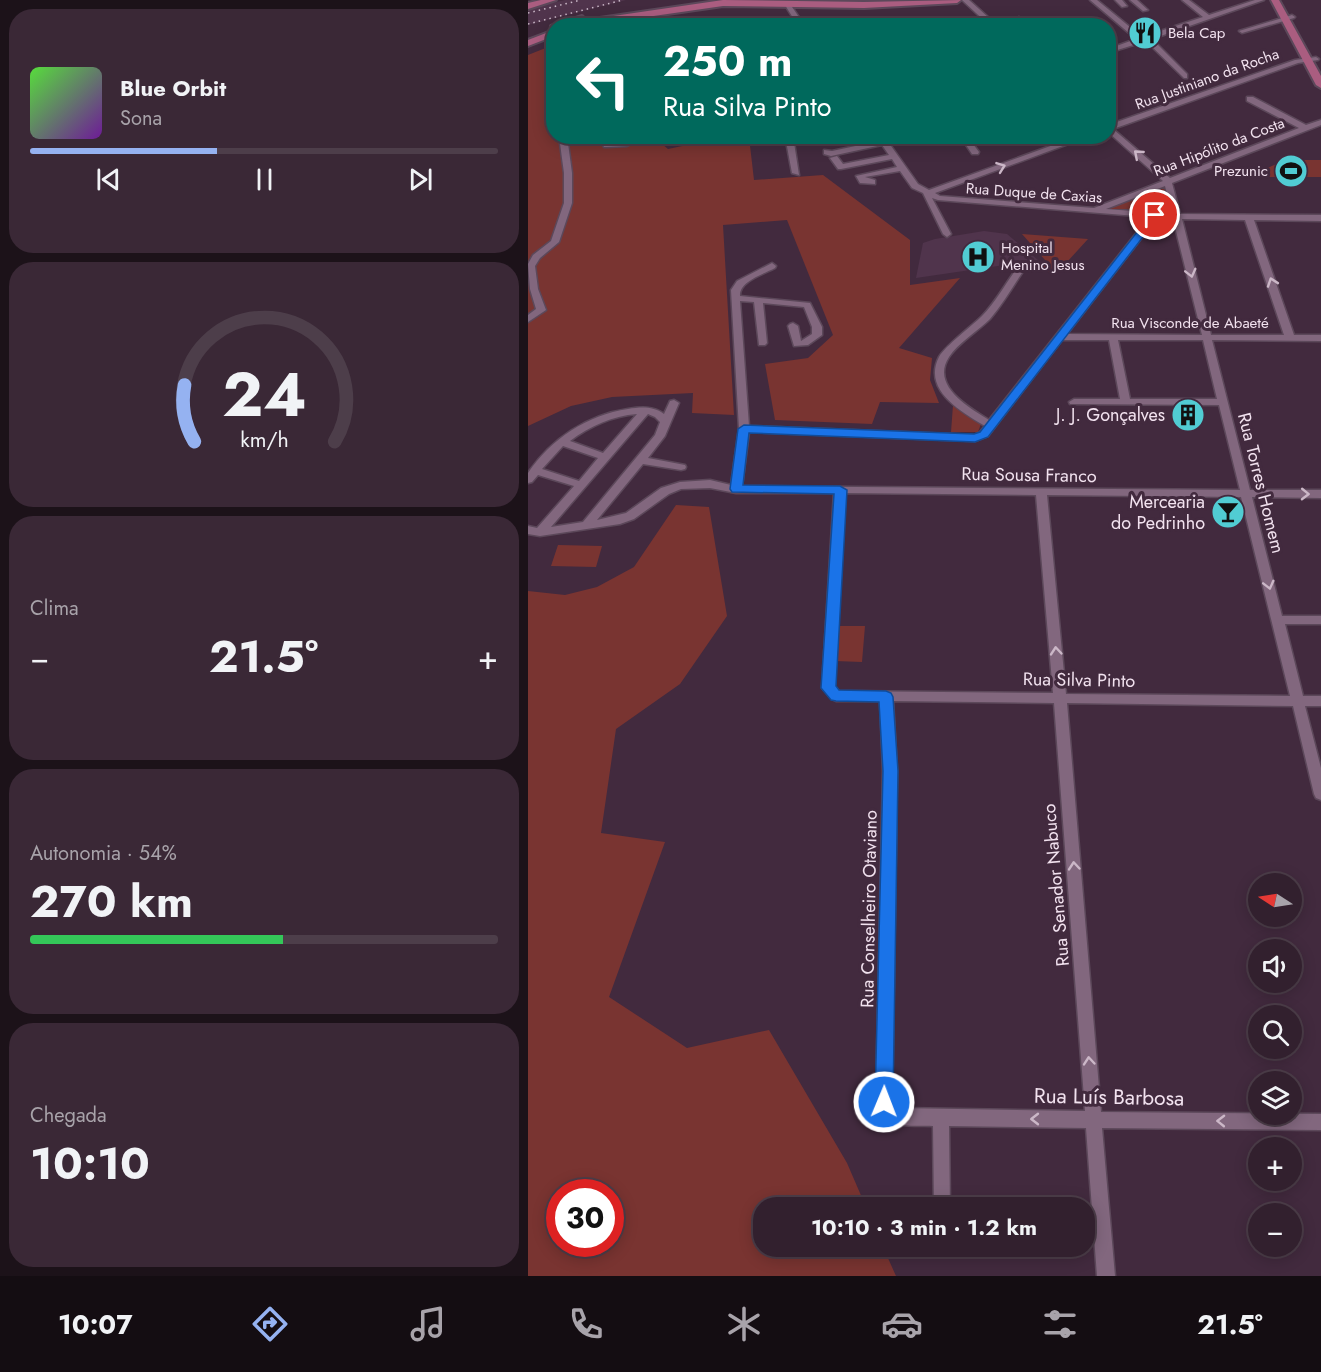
<!DOCTYPE html>
<html lang="pt">
<meta charset="utf-8">
<style>
body{margin:0;font-family:Jost,sans-serif;background:#3a2836;color:#f1f3f6;height:100vh;display:flex;flex-direction:column;font-size:22px;white-space:nowrap}
*{box-sizing:border-box;margin:0}
p{font-size:20px;color:#a8a3aa}
.icon{flex:none;width:33px;height:33px;fill:none;stroke:currentColor;stroke-width:2;stroke-linecap:round;stroke-linejoin:round}
.map{position:relative;flex:1;overflow:hidden}
.side{display:flex;flex-direction:column;gap:9px;padding:9px;background:#1c1219;width:528px}
.side>*{flex:none}
.top-card{position:absolute;left:18px;top:18px;width:570px;height:126px;border-radius:24px;box-shadow:0 3px 15px #0003,0 0 0 2px #4d3e4a;background:#00695c;color:#fff;overflow:hidden}
.needle{width:39px;rotate:282deg}
.fabs{position:absolute;left:720px;top:873px;display:grid;gap:12px}
.fabs a{display:grid;place-items:center;width:54px;height:54px;border-radius:50%;background:#32202e;box-shadow:0 3px 15px #0003,0 0 0 2px #4d3e4a;font-size:30px}
.speed{position:absolute;left:18px;top:1179px;display:flex;gap:12px;font-size:30px;font-weight:700;text-align:center}
.speed>*{display:grid;place-content:center;width:78px;height:78px;border-radius:50%;background:#32202e;box-shadow:0 3px 15px #0003,0 0 0 2px #4d3e4a;line-height:1}
.speed .limit{border:9px solid #d22;background:#fff;color:#111}
.pin{position:absolute;display:grid;place-items:center;width:51px;height:51px;color:#fff;margin:-26px;border:3px solid #fff;border-radius:50%;box-shadow:0 2px 6px #0007}
.me{position:absolute;width:66px;margin:-33px;rotate:1deg;stroke-linejoin:round;filter:drop-shadow(0 0 4px #0008)}
.turn{display:flex;align-items:center;gap:21px;height:126px;padding:0 18px;font-size:27px}
.turn .icon{width:78px;height:78px;stroke-width:2.5}
.turn b{display:block;font-size:42px;line-height:51px}
.big{font-size:45px;font-weight:700;line-height:1.1}
.side .tile{flex:1;display:flex;flex-direction:column;justify-content:center;gap:9px;min-width:0;padding:0 21px;border-radius:24px;background:#3a2836}
.side .dial{align-items:center;gap:0}
.dial svg{height:156px;overflow:visible;fill:none;stroke:#4d3e4a;stroke-width:7;stroke-linecap:round;text-anchor:middle}
.dial text{fill:#f1f3f6;stroke:none}
.song{display:flex;align-items:center;gap:18px}
.cover{width:72px;height:72px;border-radius:9px;background:linear-gradient(135deg,hsl(110 70% 55%),hsl(280 70% 35%))}
.played{height:6px;border-radius:3px;background:linear-gradient(90deg,#95b2f1 40%,#4d3e4a 40%)}
.keys{display:flex;justify-content:space-around;direction:ltr}
.heat{display:flex;justify-content:space-between;align-items:center;font-size:33px;direction:ltr}
.charge{height:9px;border-radius:4px;background:linear-gradient(90deg,#34c759 54%,#4d3e4a 0)}
.trip{position:absolute;left:225px;top:1197px;width:342px;height:60px;border-radius:24px;background:#32202e;box-shadow:0 3px 15px #0003,0 0 0 2px #4d3e4a;font-weight:700;line-height:60px;text-align:center}
.menu{display:flex;height:96px;justify-content:space-around;align-items:center;background:#140d12;color:#a8a3aa}
.menu .icon{width:42px;height:42px}
.menu .active{color:#95b2f1}
.menu b{font-size:27px;color:#f1f3f6}
main{display:flex;flex:1;min-height:0}
.map>svg:first-child{display:block}
</style>
<main>
<section class="side">
<div class="tile">
<div class="song"><i class="cover"></i><div><b>Blue Orbit</b><p>Sona</p></div></div>
<div class="played"></div>
<div class="keys"><svg class="icon" aria-label="previous" viewBox="0 0 24 24"><path d="M18 5L8 12l10 7zM5 5v14"/></svg><svg class="icon" aria-label="pause" viewBox="0 0 24 24"><path d="M8 5v14M16 5v14"/></svg><svg class="icon" aria-label="next" viewBox="0 0 24 24"><path d="M6 5l10 7-10 7zM19 5v14"/></svg></div>
</div>
<div class="tile dial"><svg viewBox="0 0 100 80">
<path d="M14 69A42 42 0 1 1 86 69"/>
<path d="M14 69A42 42 0 0 1 9 40" stroke="#95b2f1"/>
<text x="50" y="56" font-size="32" font-weight="700">24</text>
<text x="50" y="72" font-size="11">km/h</text>
</svg></div>
<div class="tile"><p>Clima</p>
<div class="heat"><a>−</a><b class="big">21.5°</b><a>+</a></div>
</div>
<div class="tile"><p>Autonomia · 54%</p><b class="big">270 km</b><div class="charge"></div></div>
<div class="tile"><p>Chegada</p><b class="big">10:10</b></div>
</section>
<div class="map">
<svg width="793" height="1276" viewBox="0 0 793 1276">
<rect width="100%" height="100%" fill="#422a3e"/>
<path fill="#50344c" d="M37 0H98L0 25V9Z
M456 231 479 234 510 260 388 278 395 243 407 239Z"/>
<path fill="#793431" fill-rule="evenodd" d="M25 45 26 136 129 137 127 138 140 149 197 137H221L226 180 295 175 382 240V285L432 278 371 348 404 358 402 380 411 403 352 402 344 424 247 420 237 364 280 358 305 335 259 220 195 225 206 415 164 413 165 393 84 397 43 406 0 426V55Z
M758 160H793V177H730L725 174Z
M637 187 644 213 573 209Z
M494 234 560 239 529 273 499 268 517 260Z
M425 405 453 424 450 432H423Z
M148 505 181 507 199 616 152 684 88 729 73 833 137 842 81 997 159 1048 241 1030 319 1163 338 1207 236 1208V1246L355 1247 368 1276H0V591L37 595 69 587 106 567ZM82 1192V1244H32V1192Z
M30 545 74 546 68 567 23 566Z
M311 626H337L334 662 307 661Z"/>
<g fill="none" stroke-linecap="round" stroke-linejoin="round">
<defs>
<path id="minor" d="M434 0H441L470 26H462Z
M562 0H569L614 37 675 17 654 0H661L681 15 727 0H736L624 39 659 74V78H656L618 41 580 53V49L608 39Z
M587 0H594L599 6 594 7Z
M602 0H609L620 10 615 11Z
M260 3 262 4 277 26H270L257 5Z
M764 15 767 17 766 18 714 33 711 31Z
M491 17 501 26H494L488 19Z
M320 19 326 26H319L318 23 287 26Z
M540 23 544 26H537Z
M788 57 791 59 790 60 770 63 585 129 642 178 771 128 719 101V97H725L778 125 793 120V125L644 183 652 214 793 215V221L726 220 766 335H793V341L684 340 722 490H793V498L724 497 754 616H793V624H757L775 696H793V706H777L793 768V800L788 798 786 794 765 706 539 703 573 1112 793 1114V1130L574 1128 587 1276H569L558 1128 421 1126 422 1208H406L405 1126C390 1125 364 1129 354 1115 351 1112 350 1106 348 1102L355 771 352 701H308L304 699 294 688 306 493H208L182 488 153 489 141 494 106 519 92 524 12 536 0 534V526L9 528 46 486 10 475 4 482 0 483V473C23 439 59 415 100 409 113 407 125 406 136 414L142 401 146 400 151 403 137 436 120 458 157 465 158 467 157 469 153 470 115 464 69 520 98 513 133 488 152 482 182 480 203 485 211 429 203 290 209 281 244 263 248 266 247 268C236 274 211 281 212 296L282 303 294 327V335L280 345 266 346 260 326 262 324 265 323 270 326 273 341 284 334V327L276 307 235 303 239 343 237 345H231L226 302 212 301 221 426 446 435 452 432 457 426C434 412 394 390 411 357 417 346 444 326 454 316 467 303 476 286 487 271H493L494 273C484 288 474 305 462 319 450 331 430 343 421 357 402 386 442 408 461 420L621 217 410 200 404 198 423 234 419 237 415 234 395 193 384 188 372 171 337 177 347 180V184L332 183 328 176 369 167 364 159 313 169H310L302 158 309 156 315 164 361 155 354 145 303 156 296 154V150L304 151 351 141 349 136H356L390 184 401 190 550 136H562L407 193 412 196 566 208 635 181 580 132V125L767 60ZM637 186 644 214 578 209ZM629 218 645 219 674 335 539 334ZM654 219 717 220 756 335H683ZM534 340H581L592 399H546L541 402 542 404 691 405 712 490 214 486 221 432 447 441 460 436ZM590 340H675L689 399H602ZM109 414 75 453 42 441C62 426 84 416 109 414ZM120 414 127 417 132 422 127 435 55 522 23 527ZM35 446 70 458 51 481 14 469ZM317 493 508 495 525 693 311 691 306 687ZM519 495 713 497 762 696 538 694ZM365 701 526 703 557 1111 371 1108 364 1102 369 771Z
M23 110H26V123L19 116Z
M31 136H39L44 173V203L31 242 12 258 7 266 10 289 18 310 0 322V315L8 309 2 289 0 264 5 255 23 241 36 203V173Z
M70 136H78L81 143 99 142 103 144 99 146 79 147H76Z
M257 136H265L271 175 264 173Z
M432 136H439L451 152 450 154H444Z
M470 136H477L481 142 474 144Z"/>
<path id="major" d="M13 0H28L0 9V3Z
M195 0 336 2 433 0 429 3 336 8 195 6 56 26H26V28L23 26 54 16 58 20Z
M743 0H751L793 76V88L788 85Z
M26 30V36L0 46V40Z"/>
</defs>
<use href="#minor" stroke="#5c485a" stroke-width="3"/>
<use href="#major" stroke="#5c485a" stroke-width="4"/>
<use href="#minor" fill="#82677e" fill-rule="evenodd"/>
<use href="#major" fill="#aa5d80" fill-rule="evenodd"/>
<path stroke="#cdbbca" stroke-width="1.5" stroke-dasharray="1.5 4" stroke-linecap="butt" d="M0 13 53 0
M0 24 95 0"/>
</g>
<defs><path id="oneway-chevron" d="M-2-3.5L2.5 0L-2 3.5" fill="none" stroke-width="1.6" stroke-linecap="round" stroke-linejoin="round" transform="scale(1.5)"/></defs>
<g stroke="#cbb7c7">
<use href="#oneway-chevron" transform="translate(610 154) rotate(-139)"/>
<use href="#oneway-chevron" transform="translate(473 167) rotate(-20)"/>
<use href="#oneway-chevron" transform="translate(663 273) rotate(76)"/>
<use href="#oneway-chevron" transform="translate(744 282) rotate(-109)"/>
<use href="#oneway-chevron" transform="translate(777 494) rotate(1)"/>
<use href="#oneway-chevron" transform="translate(741 585) rotate(76)"/>
<use href="#oneway-chevron" transform="translate(528 651) rotate(-95)"/>
<use href="#oneway-chevron" transform="translate(546 866) rotate(-95)"/>
<use href="#oneway-chevron" transform="translate(561 1061) rotate(-95)"/>
<use href="#oneway-chevron" transform="translate(507 1119) rotate(-180)"/>
<use href="#oneway-chevron" transform="translate(693 1121) rotate(-179)"/>
</g>
<path fill="#1a73e8" stroke="#114b97" stroke-width="1.5" d="M624 213 632 215 460 437 447 442 221 433 215 485 312 486 319 490 308 686 311 690 358 691 363 693 365 697 370 771 365 1102 363 1108 356 1111 350 1108 347 1102 355 771 351 702 308 701 303 700 293 688 306 494 204 492 202 489 210 429 216 425 446 434 452 432Z"/>
<defs>
<symbol id="restaurant-disc" viewBox="-11 -11 22 22"><circle r="9.5" fill="#51ccd3" stroke="#422a3e"/><path d="M-5-6h1v4h1v-4h1v4h1v-4h1v5L-1.5 .5V6h-2V.5L-5-1ZM5-6V6H3V1.5H1.5Q1.5-4 5-6Z" fill="#111"/></symbol>
<symbol id="stadium-disc" viewBox="-11 -11 22 22"><circle r="9.5" fill="#51ccd3" stroke="#422a3e"/><path d="M0-5a6.5 5 0 1 0 0 10a6.5 5 0 1 0 0-10ZM-3.5-1.8h7v3.6h-7Z" fill="#111"/></symbol>
<symbol id="hospital-disc" viewBox="-11 -11 22 22"><circle r="9.5" fill="#51ccd3" stroke="#422a3e"/><path d="M-5-5h3v3.5h4V-5h3V5h-3V1.5h-4V5h-3Z" fill="#111"/></symbol>
<symbol id="building-disc" viewBox="-11 -11 22 22"><circle r="9.5" fill="#51ccd3" stroke="#422a3e"/><path d="M-4-6H4V6H1V3H-1V6H-4ZM-2.5-4.3h1.7v1.8h-1.7ZM.8-4.3h1.7v1.8H.8ZM-2.5-1h1.7V.8h-1.7ZM.8-1h1.7V.8H.8Z" fill="#111"/></symbol>
<symbol id="bar-disc" viewBox="-11 -11 22 22"><circle r="9.5" fill="#51ccd3" stroke="#422a3e"/><path d="M-6-5H6L.8 .8V4.5H3.5V6h-7V4.5H-.8V.8Z" fill="#111"/></symbol>
</defs>
<g fill-rule="evenodd">
<use href="#restaurant-disc" x="598" y="14" width="38" height="38"/>
<use href="#stadium-disc" x="744" y="152" width="38" height="38"/>
<use href="#hospital-disc" x="431" y="238" width="38" height="38"/>
<use href="#building-disc" x="641" y="396" width="38" height="38"/>
<use href="#bar-disc" x="681" y="493" width="38" height="38"/>
</g>
<g text-anchor="middle" dominant-baseline="central" stroke-width="6" stroke-linejoin="round" paint-order="stroke">
<g font-size="15" fill="#f2e2ef" stroke="#422a3e" text-anchor="start">
<text x="640" y="33">Bela Cap</text>
<text x="740" y="171" text-anchor="end">Prezunic</text>
<text x="473" y="248">Hospital<tspan x="473" dy="17">Menino Jesus</tspan></text>
</g>
<g font-size="15" fill="#f2e2ef" stroke="#422a3e">
<text transform="translate(679 79) rotate(-20)">Rua Justiniano da Rocha</text>
<text transform="translate(691 147) rotate(-21)">Rua Hipólito da Costa</text>
<text transform="translate(506 193) rotate(4)">Rua Duque de Caxias</text>
<text x="662" y="323">Rua Visconde de Abaeté</text>
</g>
<g font-size="18" fill="#f2e2ef" stroke="#422a3e" text-anchor="end">
<text x="637" y="415">J. J. Gonçalves</text>
<text x="677" y="502">Mercearia<tspan x="677" dy="21">do Pedrinho</tspan></text>
</g>
<g font-size="18" fill="#f2e2ef" stroke="#422a3e">
<text transform="translate(501 475) rotate(1)">Rua Sousa Franco</text>
<text transform="translate(733 483) rotate(76)">Rua Torres Homem</text>
<text transform="translate(551 680) rotate(1)">Rua Silva Pinto</text>
<text transform="translate(528 885) rotate(-95)">Rua Senador Nabuco</text>
<text transform="translate(341 909) rotate(-89)">Rua Conselheiro Otaviano</text>
</g>
<g font-size="21" fill="#f2e2ef" stroke="#422a3e">
<text transform="translate(581 1097) rotate(1)">Rua Luís Barbosa</text>
</g>
</g>
</svg>
<div class="fabs">
<a><svg class="needle" viewBox="-14 -14 28 28"><path d="M0-13l5 13h-10z" fill="#e53935"/><path d="M0 13l5-13h-10z" fill="#a8a3aa"/></svg></a>
<a><svg class="icon" aria-label="sound" viewBox="0 0 24 24"><path d="M4 9h4l5-4v14l-5-4H4zM17 9q2 3 0 6"/></svg></a>
<a><svg class="icon" aria-label="search" viewBox="0 0 24 24"><circle cx="10" cy="10" r="6"/><path d="M15 15l6 6"/></svg></a>
<a><svg class="icon" aria-label="layers" viewBox="0 0 24 24"><path d="M12 4l9 5-9 5-9-5zM3 14l9 5 9-5"/></svg></a>
<a>+</a>
<a>−</a>
</div>
<div class="speed"><div class="limit">30</div></div>
<div class="pin" style="left:627px;top:215px;background:#d93025"><svg class="icon" aria-label="arrive" viewBox="0 0 24 24"><path d="M6 21V4h12l-3 4 3 4H6"/></svg></div>
<svg class="me" style="left:356px;top:1102px" viewBox="-20 -20 40 40"><circle r="17" fill="#1a73e8" stroke="#fff" stroke-width="3"/><path d="M0-11L8 9 0 5-8 9z" fill="#fff"/></svg>
<div class="trip">10:10 · 3 min · 1.2 km</div>
<div class="top-card">
<div class="turn"><svg class="icon" aria-label="left" viewBox="0 0 24 24"><path d="M17 20v-9H6M10 6l-5 5 5 5"/></svg><div><b>250 m</b>Rua Silva Pinto</div></div>
</div>
</div>
</main>
<nav class="menu">
<b>10:07</b>
<svg class="icon active" aria-label="directions" viewBox="0 0 24 24"><path d="M12 3l9 9-9 9-9-9zM9 14v-3h6M13 9l2 2-2 2"/></svg>
<svg class="icon" aria-label="music" viewBox="0 0 24 24"><path d="M9 18V5l10-2v13"/><circle cx="6" cy="18" r="3"/><circle cx="16" cy="16" r="3"/></svg>
<svg class="icon" aria-label="phone" viewBox="0 0 24 24"><path d="M5 4h4l2 5-3 2q2 4 5 5l2-3 5 2v4C11 20 4 13 5 4z"/></svg>
<svg class="icon" aria-label="climate" viewBox="0 0 24 24"><path d="M12 3v18M4 7l16 10M4 17L20 7"/></svg>
<svg class="icon" aria-label="car" viewBox="0 0 24 24"><path d="M5 17H2v-5l4-1 3-4h7l3 4 3 1v5h-3M9 17h6M6 11h13"/><circle cx="7" cy="17" r="2"/><circle cx="17" cy="17" r="2"/></svg>
<svg class="icon" aria-label="filters" viewBox="0 0 24 24"><path d="M4 7h16M4 17h16"/><circle cx="9" cy="7" r="2"/><circle cx="15" cy="17" r="2"/></svg>
<b>21.5°</b>
</nav>
